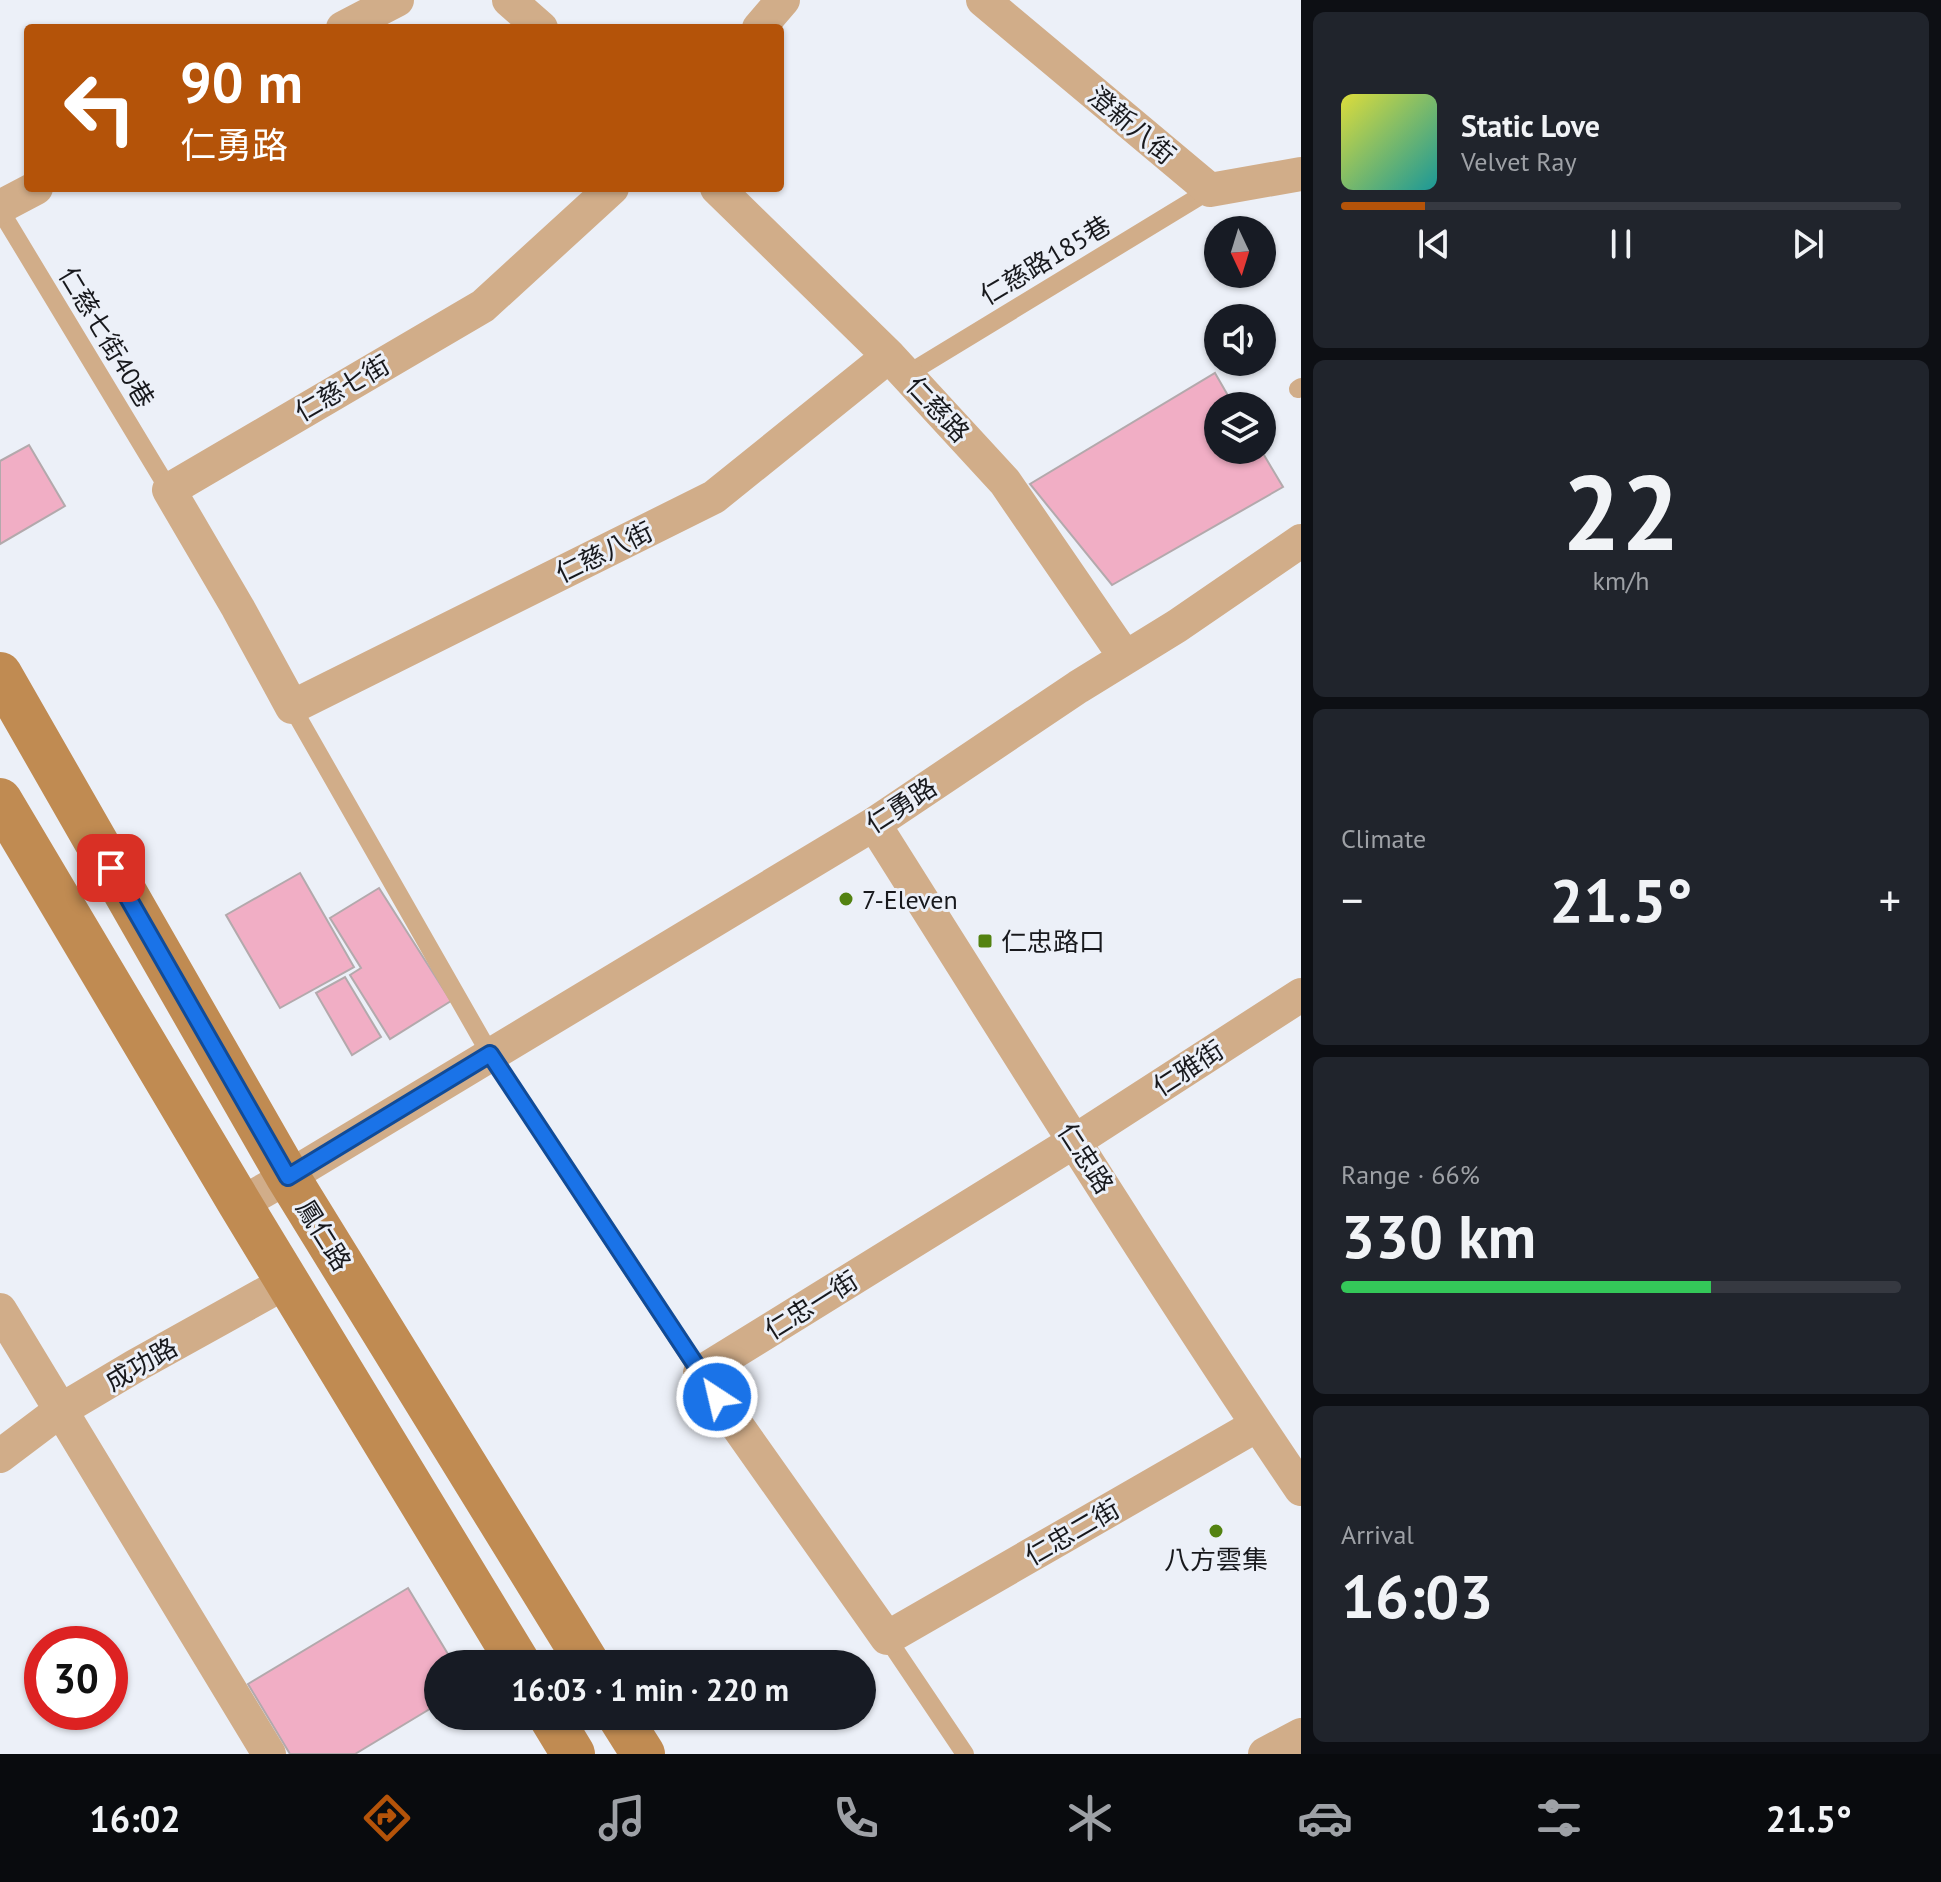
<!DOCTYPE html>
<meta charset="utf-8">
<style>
body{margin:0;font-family:"PT Sans","Noto Sans TC",sans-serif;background:#20242c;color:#f1f3f6;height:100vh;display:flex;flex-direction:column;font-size:30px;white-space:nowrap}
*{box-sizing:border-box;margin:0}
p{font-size:26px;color:#9ea1a6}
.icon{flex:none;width:44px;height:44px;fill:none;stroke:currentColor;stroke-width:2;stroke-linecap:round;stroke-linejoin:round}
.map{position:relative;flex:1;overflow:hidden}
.details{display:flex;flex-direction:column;gap:12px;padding:12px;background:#0d0f14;width:640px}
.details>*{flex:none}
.top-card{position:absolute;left:24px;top:24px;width:760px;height:168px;border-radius:8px;box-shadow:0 2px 6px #0004;background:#b45309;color:#fff;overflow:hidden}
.needle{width:52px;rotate:176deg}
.controls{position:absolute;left:1204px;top:216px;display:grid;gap:16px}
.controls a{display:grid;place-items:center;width:72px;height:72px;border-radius:50%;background:#171b24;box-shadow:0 2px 6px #0004;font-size:40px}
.speed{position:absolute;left:24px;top:1626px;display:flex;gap:16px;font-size:40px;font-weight:700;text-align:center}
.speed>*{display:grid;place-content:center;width:104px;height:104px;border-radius:50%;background:#171b24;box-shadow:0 2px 6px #0004;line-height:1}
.speed .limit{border:12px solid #d22;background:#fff;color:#111}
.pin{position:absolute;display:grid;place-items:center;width:68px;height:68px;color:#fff;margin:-34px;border-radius:16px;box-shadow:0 4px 12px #0006}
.me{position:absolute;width:88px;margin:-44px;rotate:325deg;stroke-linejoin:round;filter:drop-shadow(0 0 6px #0008)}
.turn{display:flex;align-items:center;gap:28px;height:168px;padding:0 24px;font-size:36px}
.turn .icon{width:104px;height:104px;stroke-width:2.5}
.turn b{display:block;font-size:56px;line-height:68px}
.big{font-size:60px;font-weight:600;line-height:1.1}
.details .tile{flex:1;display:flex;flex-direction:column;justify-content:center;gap:12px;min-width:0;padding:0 28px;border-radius:12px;background:#20242c}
.details .dial{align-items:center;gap:0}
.dial b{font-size:104px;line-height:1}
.song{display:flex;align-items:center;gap:24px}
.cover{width:96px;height:96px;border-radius:12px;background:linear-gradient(135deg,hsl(60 70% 55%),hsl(180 70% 35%))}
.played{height:8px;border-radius:4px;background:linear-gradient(90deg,#b45309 15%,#363941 15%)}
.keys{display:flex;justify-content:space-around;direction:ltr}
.heat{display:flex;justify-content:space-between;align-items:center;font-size:44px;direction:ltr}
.charge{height:12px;border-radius:6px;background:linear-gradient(90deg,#34c759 66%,#363941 0)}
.trip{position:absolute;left:424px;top:1650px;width:452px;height:80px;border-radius:40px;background:#171b24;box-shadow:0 2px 6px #0004;font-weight:600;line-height:80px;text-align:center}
.tab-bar{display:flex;height:128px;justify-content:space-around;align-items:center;background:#090b0e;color:#9ea1a6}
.tab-bar .icon{width:56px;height:56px}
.tab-bar .selected{color:#b45309}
.tab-bar b{font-size:36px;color:#f1f3f6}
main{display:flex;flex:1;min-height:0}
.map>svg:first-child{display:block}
</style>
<main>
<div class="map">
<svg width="1301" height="1754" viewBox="0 0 1301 1754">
<rect width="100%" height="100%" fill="#ecf0f8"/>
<path fill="#f1aec5" stroke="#b3a9ac" stroke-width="2" d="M1215 373 1234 406H1218V450H1261L1283 487 1112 585 1030 484Z
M29 445 65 506 0 544V461Z
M300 873 354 967 280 1008 226 915Z
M379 888 451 1001 390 1039 350 975 361 968 330 918Z
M345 977 381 1037 352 1055 316 993Z
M408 1588 454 1664H438V1704L355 1754H290L248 1684Z"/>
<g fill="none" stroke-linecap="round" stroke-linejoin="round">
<path stroke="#d1ad89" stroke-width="18" d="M0 210 169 490
M906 375 1210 190
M1298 389 1301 387
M292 707 490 1054 700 1373
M887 1638 965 1754"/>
<path stroke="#d1ad89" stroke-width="34" d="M509 0 541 28
M983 0 1210 190 1301 174
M343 28 397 0
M759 28 783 0
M612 188 483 306 169 490 238 608 292 707 714 497 889 356
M717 188 889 356 1005 482 1125 657
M0 207 36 188
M874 824C1015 1047 1153 1271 1301 1489
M240 1204 288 1177 874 824 1078 687 1177 626 1301 541
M0 1310 269 1754
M1257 1425 887 1638 700 1373 1075 1141 1301 995
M0 1456 61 1410 135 1366 288 1281
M1265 1754 1301 1735"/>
<path stroke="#c08b52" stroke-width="44" d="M0 674 288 1177 588 1664
M0 800 240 1204 519 1664
M550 1716 573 1754
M619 1716 643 1754"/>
</g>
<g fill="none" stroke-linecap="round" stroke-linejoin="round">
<defs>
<path id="route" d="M111 868 288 1177 490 1054 717 1397"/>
</defs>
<use href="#route" stroke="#114b97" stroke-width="20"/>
<use href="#route" stroke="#1a73e8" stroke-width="14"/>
</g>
<g fill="#538211" stroke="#ecf0f8" stroke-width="3">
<circle cx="846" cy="899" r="8"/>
<rect x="977" y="933" width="16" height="16" rx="4"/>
<circle cx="1216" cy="1531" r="8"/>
</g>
<g text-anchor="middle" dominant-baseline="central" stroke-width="6" stroke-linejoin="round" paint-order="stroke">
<g font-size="26" fill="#18191d" stroke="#ecf0f8">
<text transform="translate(1132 125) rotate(40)">澄新八街</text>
<text transform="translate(1045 260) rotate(-31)">仁慈路185巷</text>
<text transform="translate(107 337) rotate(59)">仁慈七街40巷</text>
<text transform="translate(342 388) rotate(-30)">仁慈七街</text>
<text transform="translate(938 409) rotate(47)">仁慈路</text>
<text transform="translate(604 552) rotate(-26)">仁慈八街</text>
<text transform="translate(901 805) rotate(-33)">仁勇路</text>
<text transform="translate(1188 1068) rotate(-33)">仁雅街</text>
<text transform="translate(1086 1158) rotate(57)">仁忠路</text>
<text transform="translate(324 1235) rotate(58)">鳳仁路</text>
<text transform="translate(811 1305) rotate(-32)">仁忠一街</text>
<text transform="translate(141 1364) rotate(-30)">成功路</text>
<text transform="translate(1072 1532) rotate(-30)">仁忠二街</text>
</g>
<g font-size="26" fill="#18191d" stroke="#ecf0f8" text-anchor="start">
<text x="862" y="899">7-Eleven</text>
<text x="1001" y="941">仁忠路口</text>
<text x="1216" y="1559" text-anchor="middle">八方雲集</text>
</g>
</g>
</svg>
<div class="controls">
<a><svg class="needle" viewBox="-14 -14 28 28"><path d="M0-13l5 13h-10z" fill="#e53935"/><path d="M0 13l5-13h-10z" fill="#9ea1a6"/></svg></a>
<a><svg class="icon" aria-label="sound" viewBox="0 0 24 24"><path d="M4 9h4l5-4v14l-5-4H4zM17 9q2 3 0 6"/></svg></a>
<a><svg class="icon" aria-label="layers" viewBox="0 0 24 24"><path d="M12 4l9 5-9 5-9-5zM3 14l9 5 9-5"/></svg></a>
</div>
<div class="speed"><div class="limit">30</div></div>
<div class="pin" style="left:111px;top:868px;background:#d93025"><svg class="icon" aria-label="arrive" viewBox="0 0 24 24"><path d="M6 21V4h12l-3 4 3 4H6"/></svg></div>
<svg class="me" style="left:717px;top:1397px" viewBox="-20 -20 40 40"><circle r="17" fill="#1a73e8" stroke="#fff" stroke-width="3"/><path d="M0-11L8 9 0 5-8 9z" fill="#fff"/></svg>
<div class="trip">16:03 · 1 min · 220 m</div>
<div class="top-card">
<div class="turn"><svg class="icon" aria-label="left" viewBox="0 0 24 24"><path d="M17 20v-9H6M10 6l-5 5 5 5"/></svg><div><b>90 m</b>仁勇路</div></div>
</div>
</div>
<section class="details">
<div class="tile">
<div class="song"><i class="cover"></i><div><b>Static Love</b><p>Velvet Ray</p></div></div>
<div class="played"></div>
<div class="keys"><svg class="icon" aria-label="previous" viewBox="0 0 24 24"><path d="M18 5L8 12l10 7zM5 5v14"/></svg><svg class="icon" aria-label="pause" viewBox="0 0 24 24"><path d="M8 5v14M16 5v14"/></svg><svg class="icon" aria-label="next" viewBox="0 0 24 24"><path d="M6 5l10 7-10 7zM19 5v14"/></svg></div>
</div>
<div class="tile dial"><b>22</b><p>km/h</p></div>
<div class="tile"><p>Climate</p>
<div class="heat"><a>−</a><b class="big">21.5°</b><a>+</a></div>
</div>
<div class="tile"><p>Range · 66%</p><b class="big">330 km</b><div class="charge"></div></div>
<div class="tile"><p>Arrival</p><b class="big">16:03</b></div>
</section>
</main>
<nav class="tab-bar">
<b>16:02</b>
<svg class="icon selected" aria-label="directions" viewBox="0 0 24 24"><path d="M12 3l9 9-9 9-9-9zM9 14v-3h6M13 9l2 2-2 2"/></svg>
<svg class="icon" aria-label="music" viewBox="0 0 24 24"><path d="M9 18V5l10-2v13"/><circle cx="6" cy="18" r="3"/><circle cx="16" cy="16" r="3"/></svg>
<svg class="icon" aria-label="phone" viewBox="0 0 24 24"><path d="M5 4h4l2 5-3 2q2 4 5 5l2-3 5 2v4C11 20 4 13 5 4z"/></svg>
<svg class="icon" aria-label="climate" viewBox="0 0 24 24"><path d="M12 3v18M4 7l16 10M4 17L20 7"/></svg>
<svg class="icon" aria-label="car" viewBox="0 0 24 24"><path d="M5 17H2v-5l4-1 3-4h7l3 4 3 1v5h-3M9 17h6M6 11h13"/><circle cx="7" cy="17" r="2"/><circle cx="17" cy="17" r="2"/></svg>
<svg class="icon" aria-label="filters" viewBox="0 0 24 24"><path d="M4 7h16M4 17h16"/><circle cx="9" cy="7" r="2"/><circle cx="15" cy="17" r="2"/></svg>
<b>21.5°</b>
</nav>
